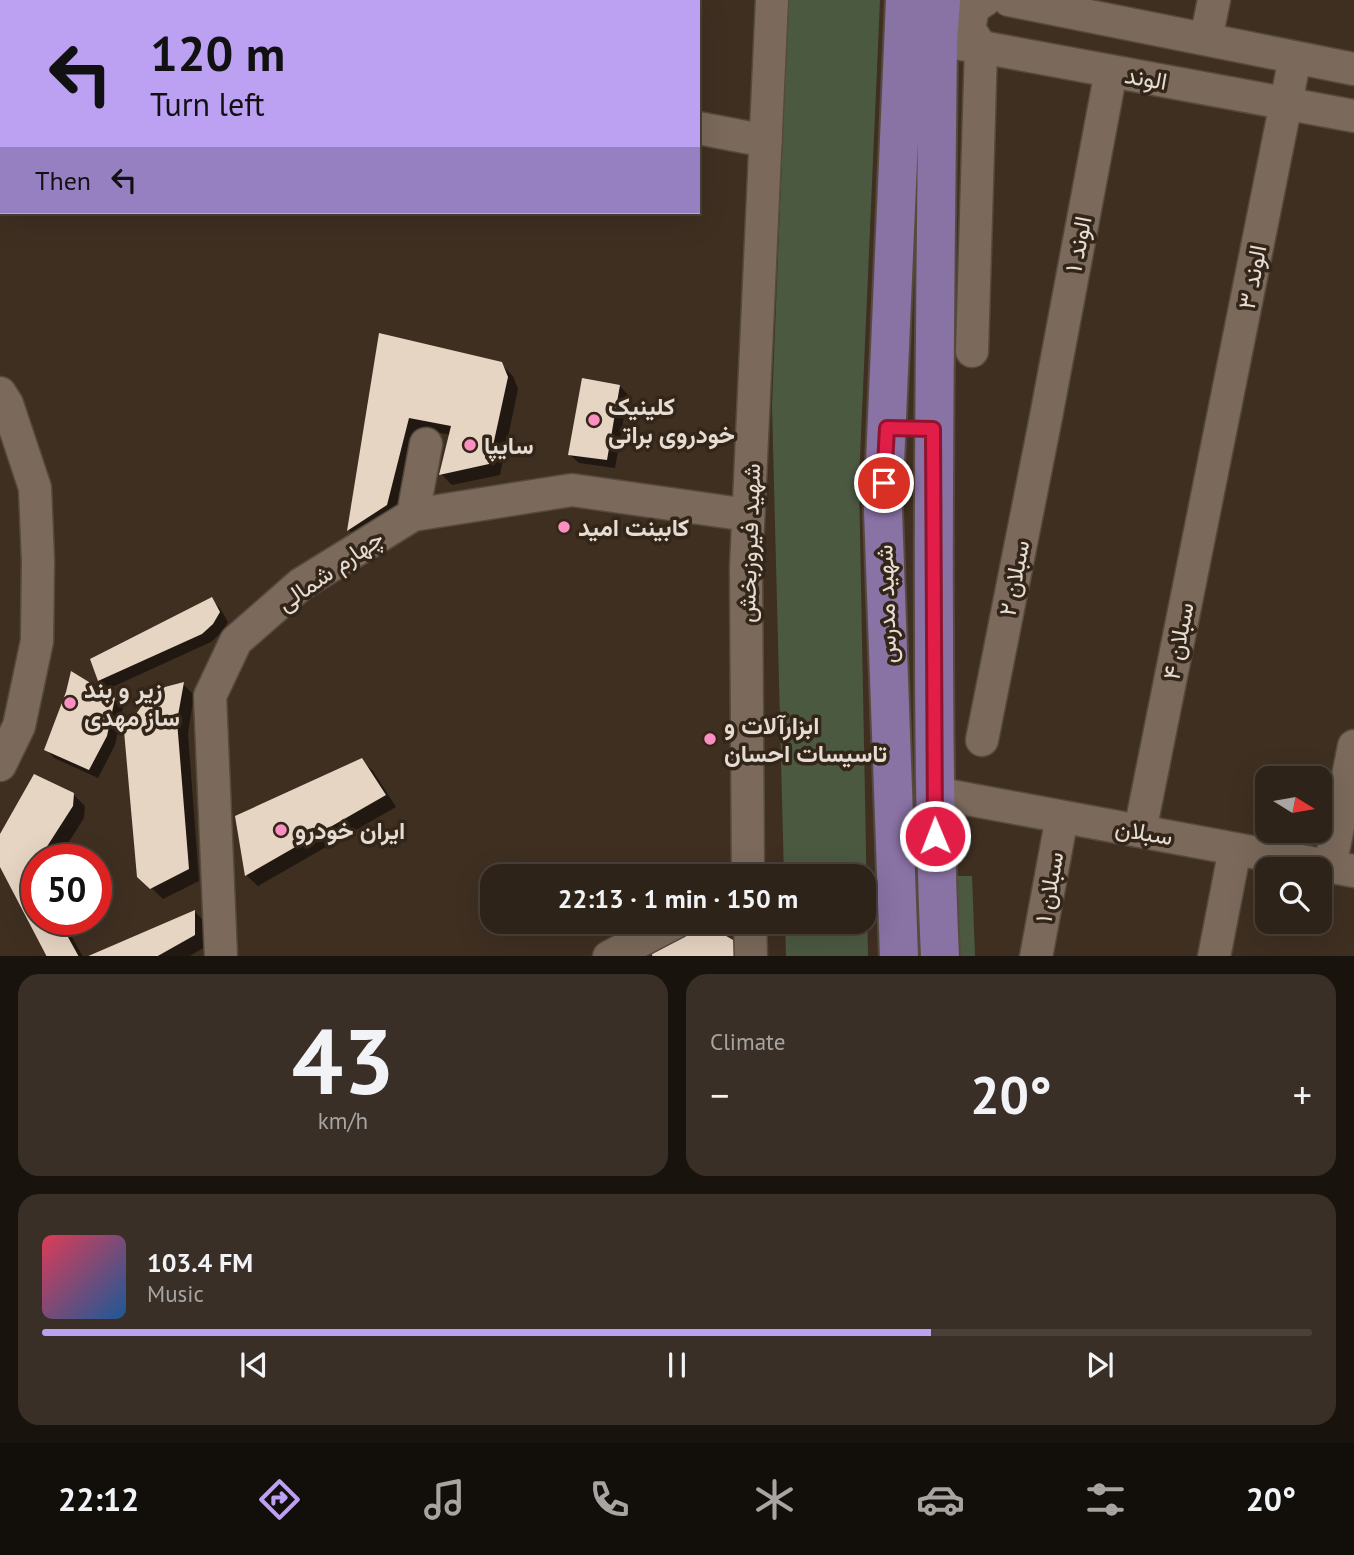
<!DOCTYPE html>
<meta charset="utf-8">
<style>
body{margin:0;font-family:"PT Sans",Vazirmatn,sans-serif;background:#3a2f26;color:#f1f3f6;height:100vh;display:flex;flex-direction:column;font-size:26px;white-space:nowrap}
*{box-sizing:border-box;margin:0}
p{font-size:23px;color:#a7a4a2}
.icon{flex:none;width:38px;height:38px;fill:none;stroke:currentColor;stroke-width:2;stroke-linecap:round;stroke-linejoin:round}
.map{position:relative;height:956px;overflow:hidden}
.side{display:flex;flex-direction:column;gap:18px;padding:18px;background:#19130e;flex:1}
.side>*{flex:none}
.top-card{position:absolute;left:0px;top:0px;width:700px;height:214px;box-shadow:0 7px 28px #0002,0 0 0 2px #494038;background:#bca0f2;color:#111;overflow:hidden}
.needle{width:46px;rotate:101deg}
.buttons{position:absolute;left:1255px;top:766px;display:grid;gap:14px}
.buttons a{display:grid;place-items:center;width:77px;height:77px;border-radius:14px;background:#2e2319;box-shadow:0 7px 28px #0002,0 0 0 2px #494038;font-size:35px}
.speed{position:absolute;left:21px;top:844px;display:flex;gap:14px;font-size:35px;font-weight:700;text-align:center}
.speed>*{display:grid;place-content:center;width:91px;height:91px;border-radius:50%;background:#2e2319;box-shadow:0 7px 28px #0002,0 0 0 2px #494038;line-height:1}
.speed .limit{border:10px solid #d22;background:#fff;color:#111}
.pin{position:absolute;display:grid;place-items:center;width:60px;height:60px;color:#fff;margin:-30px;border:4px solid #fff;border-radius:50%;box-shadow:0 2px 7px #0007}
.me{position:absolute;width:77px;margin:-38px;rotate:359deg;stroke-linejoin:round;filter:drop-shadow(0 0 5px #0008)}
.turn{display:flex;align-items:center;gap:24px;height:147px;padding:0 35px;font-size:32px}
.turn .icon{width:91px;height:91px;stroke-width:2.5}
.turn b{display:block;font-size:49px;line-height:60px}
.then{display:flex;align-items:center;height:66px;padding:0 35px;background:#0003;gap:14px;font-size:26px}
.big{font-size:52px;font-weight:700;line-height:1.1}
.side .tile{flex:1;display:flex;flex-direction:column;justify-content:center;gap:10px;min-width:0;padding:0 24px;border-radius:21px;background:#3a2f26}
.side .dial{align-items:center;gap:0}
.dial b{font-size:91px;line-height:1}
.song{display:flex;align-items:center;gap:21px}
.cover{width:84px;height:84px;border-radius:10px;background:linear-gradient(135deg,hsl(350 70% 55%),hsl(210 70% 35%))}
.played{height:7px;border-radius:4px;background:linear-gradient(90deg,#bca0f2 70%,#494038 70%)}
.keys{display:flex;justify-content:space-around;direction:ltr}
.heat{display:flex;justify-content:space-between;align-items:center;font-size:38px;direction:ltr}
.side .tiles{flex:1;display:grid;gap:18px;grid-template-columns:1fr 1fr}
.tile:last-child{grid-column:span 2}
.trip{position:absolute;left:480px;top:864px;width:396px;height:70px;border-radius:21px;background:#2e2319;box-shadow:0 7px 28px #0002,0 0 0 2px #494038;font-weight:700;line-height:70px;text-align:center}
.tab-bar{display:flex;height:112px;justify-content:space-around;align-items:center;background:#120e0a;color:#a7a4a2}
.tab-bar .icon{width:49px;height:49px}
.tab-bar .selected{color:#bca0f2}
.tab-bar b{font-size:32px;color:#f1f3f6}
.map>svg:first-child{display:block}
</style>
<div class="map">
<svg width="1354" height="957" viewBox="0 0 1354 957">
<rect width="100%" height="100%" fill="#3e2f21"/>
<path fill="#4c5941" d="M787 0H880L859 480 868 956H786L785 922H863V877H784L772 406 784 104Z
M951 876H972L975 956H957Z"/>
<path fill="#0007" d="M380 335 501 364 513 376 518 389 500 475 452 485 441 474 451 435 421 429 398 516 360 541 349 530Z
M620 386 628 395 615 468 579 463 570 455Z
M211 599 220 608 228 622 222 632 211 642 108 689 100 681 92 660Z
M183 684 194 695 188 733 199 881 163 899 139 876Z
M114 699 123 708 115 745 98 778 54 758 46 749Z
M362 760 373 771 396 807 258 886 246 875Z
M73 794 85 806 84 818 58 859H37V919H62L83 957H49L0 863V837Z
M195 912 206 923 205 947 188 957H90Z"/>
<path fill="#e7d5c3" d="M379 333 502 362 508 377 489 464 439 475 451 426 409 418 387 505 347 531Z
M582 378 620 385 607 460 568 455Z
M212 597 220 612 213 624 202 634 98 681 90 659Z
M71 671 115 698 107 736 89 770 44 750 66 692Z
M184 682 177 721 189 869 150 889 137 877 124 731 141 707 161 688Z
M362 758 386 795 245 876 235 816Z
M34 774 74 793 73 806 39 859H37V864L32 871 37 880V919H58L79 957H47L0 867V834Z
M195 910V935L156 957H86Z
M714 929 740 944V957H653L647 944Z"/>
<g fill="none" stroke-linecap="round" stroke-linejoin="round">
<defs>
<path id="minor" d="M1009 0 1354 69
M0 1 5 2
M1206 39 1214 0
M938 41 981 47 1354 116
M698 128 766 141
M972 351 981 47 969 29 973 8 985 0
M0 393 7 404 35 488 38 561 37 641 19 726 0 765
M413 515 426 444
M982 740 1046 417 1111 71
M935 793 1354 871
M1140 831 1295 58
M1330 867 1354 746
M748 877 746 568 772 0
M750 922 751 957
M221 957 210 696 236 641 301 584 413 515 572 490 748 515
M609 957 676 922
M1036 957 1062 817
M1214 957 1235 849"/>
<path id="major" d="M899 957 883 510 905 0
M940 957C935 847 934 738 934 628 933 432 936 237 938 41L941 0"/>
</defs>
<use href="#minor" stroke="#564a3e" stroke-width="35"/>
<use href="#major" stroke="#564a3e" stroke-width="42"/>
<use href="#minor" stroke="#7b6a5b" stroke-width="32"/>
<use href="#major" stroke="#8972a4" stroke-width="38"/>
</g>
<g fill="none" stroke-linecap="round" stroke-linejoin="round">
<defs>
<path id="route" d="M884 483 887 428 933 429 935 836"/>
</defs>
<use href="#route" stroke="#92132f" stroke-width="18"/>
<use href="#route" stroke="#e11d48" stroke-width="12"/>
</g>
<g fill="#fc8fc1" stroke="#332518" stroke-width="2.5">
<circle cx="594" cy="420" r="7"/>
<circle cx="470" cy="445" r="7"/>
<circle cx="564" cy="527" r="7"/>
<circle cx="70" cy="703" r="7"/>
<circle cx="710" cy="739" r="7"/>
<circle cx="281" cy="830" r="7"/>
</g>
<g text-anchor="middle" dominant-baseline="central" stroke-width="7" stroke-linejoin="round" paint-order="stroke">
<g font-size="24" fill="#e5dcd3" stroke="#332518">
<text transform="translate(1146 78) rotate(10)">الوند</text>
<text transform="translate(1078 244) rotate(-79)">الوند ۱</text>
<text transform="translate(1252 277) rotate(-79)">الوند ۳</text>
<text transform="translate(749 543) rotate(-88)">شهید فیروزبخش</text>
<text transform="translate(330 570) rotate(-35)">چهارم شمالی</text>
<text transform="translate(1014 578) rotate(-79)">سبلان ۲</text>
<text transform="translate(886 604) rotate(-92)">شهید مدرس</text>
<text transform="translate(1178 641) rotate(-79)">سبلان ۴</text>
<text transform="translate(1144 832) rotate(10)">سبلان</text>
<text transform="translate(1049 887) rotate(-80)">سبلان ۱</text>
</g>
<g font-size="24" font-weight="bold" fill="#e5dcd3" stroke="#332518" text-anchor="start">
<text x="608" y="406">کلینیک<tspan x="608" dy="28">خودروی براتی</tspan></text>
<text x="484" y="445">سایپا</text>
<text x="578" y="527">کابینت امید</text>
<text x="84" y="689">زیر و بند<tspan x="84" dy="28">ساز مهدی</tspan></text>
<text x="724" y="725">ابزارآلات و<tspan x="724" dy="28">تاسیسات احسان</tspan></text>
<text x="295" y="830">ایران خودرو</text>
</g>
</g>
</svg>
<div class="buttons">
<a><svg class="needle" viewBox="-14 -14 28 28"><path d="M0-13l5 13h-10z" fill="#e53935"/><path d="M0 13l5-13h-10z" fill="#a7a4a2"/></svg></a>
<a><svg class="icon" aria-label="search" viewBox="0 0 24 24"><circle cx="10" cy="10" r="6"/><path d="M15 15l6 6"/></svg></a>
</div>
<div class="speed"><div class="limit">50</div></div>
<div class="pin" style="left:884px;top:483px;background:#d93025"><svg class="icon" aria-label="arrive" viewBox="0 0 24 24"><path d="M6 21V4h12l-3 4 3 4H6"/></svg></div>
<svg class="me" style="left:935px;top:836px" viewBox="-20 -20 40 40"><circle r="17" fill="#e11d48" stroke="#fff" stroke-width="3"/><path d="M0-11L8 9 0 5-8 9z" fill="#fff"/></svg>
<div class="trip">22:13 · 1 min · 150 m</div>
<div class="top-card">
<div class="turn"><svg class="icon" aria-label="left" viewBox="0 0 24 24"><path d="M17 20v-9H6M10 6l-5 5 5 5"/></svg><div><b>120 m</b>Turn left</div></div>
<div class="then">Then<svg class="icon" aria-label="left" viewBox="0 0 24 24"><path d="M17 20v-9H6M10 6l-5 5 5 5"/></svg></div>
</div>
</div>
<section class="side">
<div class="tiles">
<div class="tile dial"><b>43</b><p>km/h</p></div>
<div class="tile"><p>Climate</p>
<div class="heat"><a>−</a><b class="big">20°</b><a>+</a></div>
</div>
<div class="tile">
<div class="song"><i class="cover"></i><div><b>103.4 FM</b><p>Music</p></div></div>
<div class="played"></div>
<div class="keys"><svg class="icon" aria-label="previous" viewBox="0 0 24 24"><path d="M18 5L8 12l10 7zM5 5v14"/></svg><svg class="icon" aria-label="pause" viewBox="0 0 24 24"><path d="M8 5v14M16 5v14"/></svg><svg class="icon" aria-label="next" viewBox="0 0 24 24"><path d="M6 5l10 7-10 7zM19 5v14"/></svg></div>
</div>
</div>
</section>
<nav class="tab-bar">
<b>22:12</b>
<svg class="icon selected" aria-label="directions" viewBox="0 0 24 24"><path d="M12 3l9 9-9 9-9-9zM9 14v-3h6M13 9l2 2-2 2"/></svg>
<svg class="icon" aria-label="music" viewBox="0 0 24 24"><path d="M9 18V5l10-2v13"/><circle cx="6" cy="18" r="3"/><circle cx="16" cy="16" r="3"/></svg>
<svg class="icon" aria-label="phone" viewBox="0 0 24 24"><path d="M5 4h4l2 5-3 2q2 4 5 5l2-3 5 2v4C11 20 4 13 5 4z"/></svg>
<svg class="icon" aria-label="climate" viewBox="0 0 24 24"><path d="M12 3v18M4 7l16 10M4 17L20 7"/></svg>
<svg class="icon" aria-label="car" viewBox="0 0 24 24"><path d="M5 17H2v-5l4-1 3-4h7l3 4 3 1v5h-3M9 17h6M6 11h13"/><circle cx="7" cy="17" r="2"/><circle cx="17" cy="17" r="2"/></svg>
<svg class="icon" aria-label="filters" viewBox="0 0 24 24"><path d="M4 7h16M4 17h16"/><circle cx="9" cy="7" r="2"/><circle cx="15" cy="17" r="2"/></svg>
<b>20°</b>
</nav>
